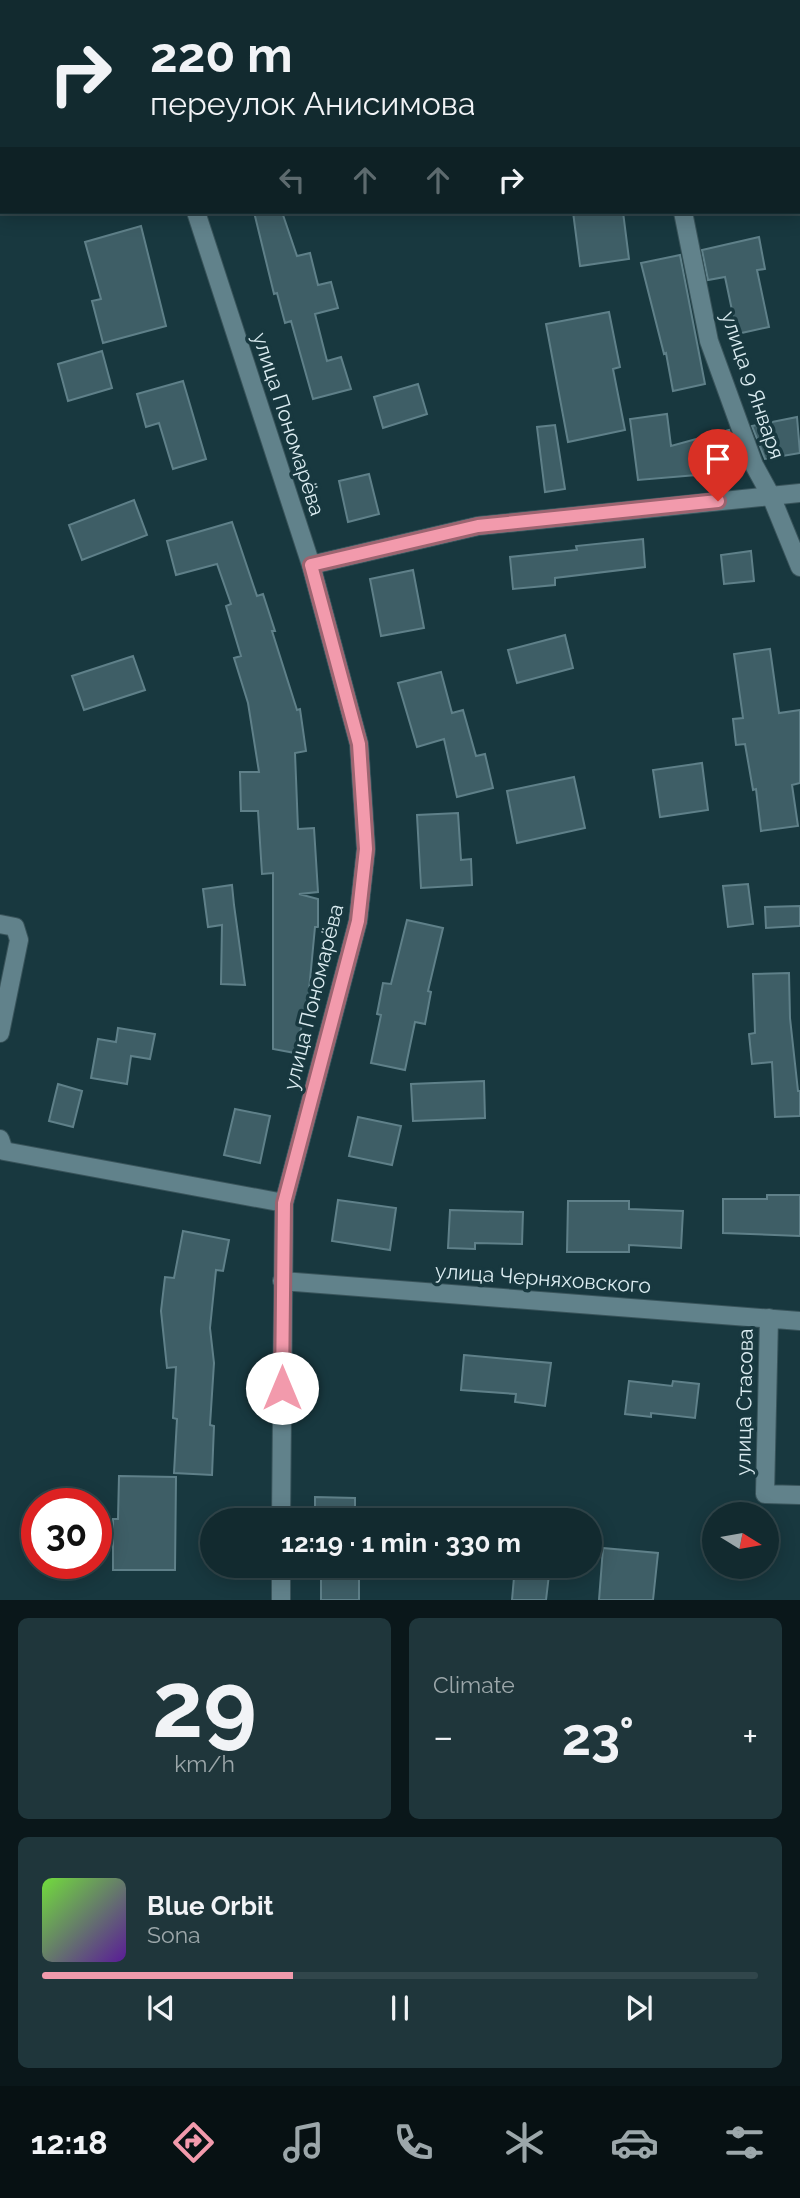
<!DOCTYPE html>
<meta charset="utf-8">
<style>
body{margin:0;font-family:Raleway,sans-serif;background:#1f363b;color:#f1f3f6;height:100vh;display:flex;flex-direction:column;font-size:26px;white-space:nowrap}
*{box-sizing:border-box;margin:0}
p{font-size:23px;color:#9ca7aa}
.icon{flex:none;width:38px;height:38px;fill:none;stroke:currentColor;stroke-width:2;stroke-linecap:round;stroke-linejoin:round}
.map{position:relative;height:1600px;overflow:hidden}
.side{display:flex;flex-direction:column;gap:18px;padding:18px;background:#0a171a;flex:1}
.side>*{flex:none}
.banner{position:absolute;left:0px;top:0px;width:802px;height:214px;box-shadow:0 4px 18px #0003,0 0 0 2px #31464b;background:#122a2f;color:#f1f3f6;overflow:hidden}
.needle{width:46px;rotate:101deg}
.fabs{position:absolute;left:702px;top:1502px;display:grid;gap:14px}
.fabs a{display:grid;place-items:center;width:77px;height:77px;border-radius:50%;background:#122a2f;box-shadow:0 4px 18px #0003,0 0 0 2px #31464b;font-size:35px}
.speed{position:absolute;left:21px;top:1488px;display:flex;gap:14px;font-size:35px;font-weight:700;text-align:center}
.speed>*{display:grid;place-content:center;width:91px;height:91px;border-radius:50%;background:#122a2f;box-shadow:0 4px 18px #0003,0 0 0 2px #31464b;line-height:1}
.speed .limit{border:10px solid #d22;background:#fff;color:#111}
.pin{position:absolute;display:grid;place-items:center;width:60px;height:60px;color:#fff;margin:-72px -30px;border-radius:50% 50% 50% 0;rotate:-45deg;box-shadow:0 0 7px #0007}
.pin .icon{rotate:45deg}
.me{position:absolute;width:77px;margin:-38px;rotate:0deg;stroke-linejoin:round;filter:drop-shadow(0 0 5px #0008)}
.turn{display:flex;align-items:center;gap:24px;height:147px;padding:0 35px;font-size:32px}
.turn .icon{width:91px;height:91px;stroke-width:2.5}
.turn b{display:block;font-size:49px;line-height:60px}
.lanes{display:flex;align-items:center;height:66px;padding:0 35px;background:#0003;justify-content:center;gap:35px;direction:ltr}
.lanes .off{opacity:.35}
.big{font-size:52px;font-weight:700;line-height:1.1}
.side .tile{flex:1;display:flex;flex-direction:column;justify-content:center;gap:10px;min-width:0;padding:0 24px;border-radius:10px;background:#1f363b}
.side .dial{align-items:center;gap:0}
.dial b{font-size:91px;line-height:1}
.song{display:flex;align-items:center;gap:21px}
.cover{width:84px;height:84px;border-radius:10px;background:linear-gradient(135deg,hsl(100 70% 55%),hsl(270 70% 35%))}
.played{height:7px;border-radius:4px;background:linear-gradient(90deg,#f29aac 35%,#31464b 35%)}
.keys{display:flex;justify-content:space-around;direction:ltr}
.heat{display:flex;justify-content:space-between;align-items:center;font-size:38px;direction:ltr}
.side .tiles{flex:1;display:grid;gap:18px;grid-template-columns:1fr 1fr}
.tile:last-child{grid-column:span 2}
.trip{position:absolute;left:200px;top:1508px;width:402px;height:70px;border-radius:35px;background:#122a2f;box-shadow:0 4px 18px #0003,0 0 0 2px #31464b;font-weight:700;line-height:70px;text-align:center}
.tab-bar{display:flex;height:112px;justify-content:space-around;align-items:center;background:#071113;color:#9ca7aa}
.tab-bar .icon{width:49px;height:49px}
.tab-bar .selected{color:#f29aac}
.tab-bar b{font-size:32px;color:#f1f3f6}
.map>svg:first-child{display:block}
</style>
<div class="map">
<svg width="800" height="1600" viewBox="0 0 800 1600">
<rect width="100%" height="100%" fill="#18383f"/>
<path fill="#3e5e66" stroke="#5f8089" stroke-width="2" d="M254 212H282L297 256 310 253 318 285 331 282 338 308 315 314 327 361 341 357 351 389 313 399 291 321 285 323 277 293 274 294Z
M573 212H623L629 259 580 266Z
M141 226 166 326 103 343 92 301 101 299 85 242Z
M759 237 765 269 757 270 769 327 737 334 725 277 708 280 702 250Z
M680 255 705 384 673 391 666 353 664 354 641 263Z
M609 312 620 367 613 369 625 430 568 442 546 324Z
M102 351 112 388 68 401 58 364Z
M183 381 206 459 173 469 159 423 146 427 137 394Z
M418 384 427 414 383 428 374 397Z
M667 414 671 446 729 430 741 463 697 475 638 480 630 419Z
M797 417 800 453 765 459 752 426Z
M555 425 565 489 545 492 537 427Z
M369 474 379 514 348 522 339 481Z
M134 500 147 535 82 560 69 525Z
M232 522 257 596 263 594 275 631H272L297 710 300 709 306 751 295 753 298 829 314 828 318 892 299 894 318 899V927H315L308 1001 295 1053 273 1049V873L262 874 258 811H241L240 772H259L248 703 234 658 241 656 226 606 231 604 217 564 176 575 167 541Z
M643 539 645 567 555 578V585L513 589 510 557 577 550 576 546Z
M751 551 754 581 724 584 721 555Z
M413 570 424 628 381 636 370 579Z
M565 635 573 668 517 683 508 650Z
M770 649 779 713 800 710V783L792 785 798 826 761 831 756 789 753 790 745 744 736 745 733 719 743 718 734 654Z
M133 656 145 690 84 710 72 676Z
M441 672 452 713 463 710 476 756 485 754 493 788 457 797 444 739 417 747 398 683Z
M702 763 708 810 660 817 653 770Z
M574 777 585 828 517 843 507 791Z
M458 813 461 860 471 859 472 885 421 888 417 815Z
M748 884 753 924 728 927 723 886Z
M232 885 234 905 245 985 221 984 222 925 208 927 203 889Z
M800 906V926L766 928 765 907Z
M407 920 443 928 428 991 431 992 425 1024 415 1022 405 1070 371 1063 381 1015 377 1014 383 983 391 984Z
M789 973 790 1018 798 1091H800V1116L775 1117 772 1062 752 1064 749 1034 755 1033 753 974Z
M118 1028 155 1034 150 1059 131 1056 127 1084 91 1078 98 1039 116 1042Z
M484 1081 485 1118 413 1121 411 1084Z
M58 1084 82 1091 73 1127 49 1121Z
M235 1109 270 1116 260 1163 224 1155Z
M358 1117 401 1126 392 1165 349 1156Z
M767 1195H800V1236L723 1233V1199H767Z
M338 1200 396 1208 390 1250 332 1241Z
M568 1201H629V1209L683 1211 681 1248 629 1245V1252H567Z
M450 1210 523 1212 522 1244 475 1243V1249L448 1248Z
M183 1231 229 1240 223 1271 216 1270 210 1328 214 1363 210 1425 214 1426 212 1475 174 1473 177 1419 173 1418 176 1367 167 1368 161 1311 165 1277 174 1278Z
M464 1355 551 1363 545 1406 515 1402 516 1394 461 1390Z
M629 1381 672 1386 673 1381 699 1384 695 1418 651 1413V1417L625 1414Z
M119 1476 176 1477 175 1570H113V1519H118Z
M315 1497 355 1498V1521H315Z
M603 1548 658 1553 653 1600H599Z
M515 1566H550L546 1600H512Z
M321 1571H359V1600H321Z"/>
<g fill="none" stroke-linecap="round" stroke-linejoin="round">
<defs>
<path id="minor" d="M143 0V2
M662 0V2
M0 205 2 204
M196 212 311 565 359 744 366 849 358 921 284 1203 281 1521
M683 212 709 341 754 465 771 496 800 567
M311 565 478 526 800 493
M0 924 15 927 19 940 0 1033
M0 1139 4 1151 284 1203
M282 1281 800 1321
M769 1318 765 1494 800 1495
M281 1600V1566"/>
</defs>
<use href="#minor" stroke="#39545b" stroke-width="20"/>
<use href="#minor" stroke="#61828b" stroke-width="18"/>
</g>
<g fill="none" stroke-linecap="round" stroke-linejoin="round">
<defs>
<path id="route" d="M282 1388 284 1203 358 921 366 849 359 744 311 565 478 526 718 501"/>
</defs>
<use href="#route" stroke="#9d6470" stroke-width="18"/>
<use href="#route" stroke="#f29aac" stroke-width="12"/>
</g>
<g text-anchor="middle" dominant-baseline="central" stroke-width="7" stroke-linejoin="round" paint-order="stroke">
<g font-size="21" fill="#dbecf1" stroke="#18383f">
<text transform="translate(753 385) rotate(71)">улица 9 Января</text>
<text transform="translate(289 424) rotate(72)">улица Пономарёва</text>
<text transform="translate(313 997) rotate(-76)">улица Пономарёва</text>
<text transform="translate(543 1278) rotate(4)">улица Черняховского</text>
<text transform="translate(744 1402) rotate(-89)">улица Стасова</text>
</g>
</g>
</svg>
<div class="fabs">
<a><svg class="needle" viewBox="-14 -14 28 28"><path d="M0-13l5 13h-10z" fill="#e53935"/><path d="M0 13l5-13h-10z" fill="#9ca7aa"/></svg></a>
</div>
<div class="speed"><div class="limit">30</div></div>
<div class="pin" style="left:718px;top:501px;background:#d93025"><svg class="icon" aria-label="arrive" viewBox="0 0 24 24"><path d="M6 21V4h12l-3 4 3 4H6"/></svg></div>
<svg class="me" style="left:282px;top:1388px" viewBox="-20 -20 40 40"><circle r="19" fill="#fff"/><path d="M0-13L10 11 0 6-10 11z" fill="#f29aac"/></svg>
<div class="trip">12:19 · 1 min · 330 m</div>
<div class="banner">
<div class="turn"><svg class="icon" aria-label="right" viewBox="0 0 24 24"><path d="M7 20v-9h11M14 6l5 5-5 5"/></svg><div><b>220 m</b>переулок Анисимова</div></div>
<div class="lanes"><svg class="icon off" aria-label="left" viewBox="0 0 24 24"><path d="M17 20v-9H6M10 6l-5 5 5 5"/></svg><svg class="icon off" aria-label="ahead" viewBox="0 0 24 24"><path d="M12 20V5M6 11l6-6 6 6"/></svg><svg class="icon off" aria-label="ahead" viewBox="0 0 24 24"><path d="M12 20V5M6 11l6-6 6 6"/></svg><svg class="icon" aria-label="right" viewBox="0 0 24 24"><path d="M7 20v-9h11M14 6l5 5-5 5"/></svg></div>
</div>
</div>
<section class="side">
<div class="tiles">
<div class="tile dial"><b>29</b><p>km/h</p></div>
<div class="tile"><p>Climate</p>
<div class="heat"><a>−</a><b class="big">23°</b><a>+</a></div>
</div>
<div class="tile">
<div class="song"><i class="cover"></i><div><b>Blue Orbit</b><p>Sona</p></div></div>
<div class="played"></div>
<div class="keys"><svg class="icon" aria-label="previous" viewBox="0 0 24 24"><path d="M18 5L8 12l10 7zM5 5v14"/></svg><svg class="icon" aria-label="pause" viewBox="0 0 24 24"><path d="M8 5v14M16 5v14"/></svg><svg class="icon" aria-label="next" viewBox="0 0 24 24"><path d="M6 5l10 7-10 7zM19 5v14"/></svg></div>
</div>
</div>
</section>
<nav class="tab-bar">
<b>12:18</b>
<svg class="icon selected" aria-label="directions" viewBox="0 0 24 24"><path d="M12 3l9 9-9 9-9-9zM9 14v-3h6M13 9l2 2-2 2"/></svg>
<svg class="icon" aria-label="music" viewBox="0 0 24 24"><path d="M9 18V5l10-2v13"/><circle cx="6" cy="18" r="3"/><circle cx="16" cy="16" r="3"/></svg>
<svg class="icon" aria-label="phone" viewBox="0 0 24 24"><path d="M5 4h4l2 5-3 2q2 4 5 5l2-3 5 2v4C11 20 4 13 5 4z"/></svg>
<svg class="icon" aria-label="climate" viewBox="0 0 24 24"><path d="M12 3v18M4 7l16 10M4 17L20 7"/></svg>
<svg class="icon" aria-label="car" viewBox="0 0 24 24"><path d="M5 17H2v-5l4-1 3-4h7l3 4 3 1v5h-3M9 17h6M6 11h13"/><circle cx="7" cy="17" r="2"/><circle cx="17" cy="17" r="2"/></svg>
<svg class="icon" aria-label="filters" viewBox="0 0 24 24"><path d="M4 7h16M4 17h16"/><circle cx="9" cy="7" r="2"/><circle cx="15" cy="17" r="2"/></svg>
</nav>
